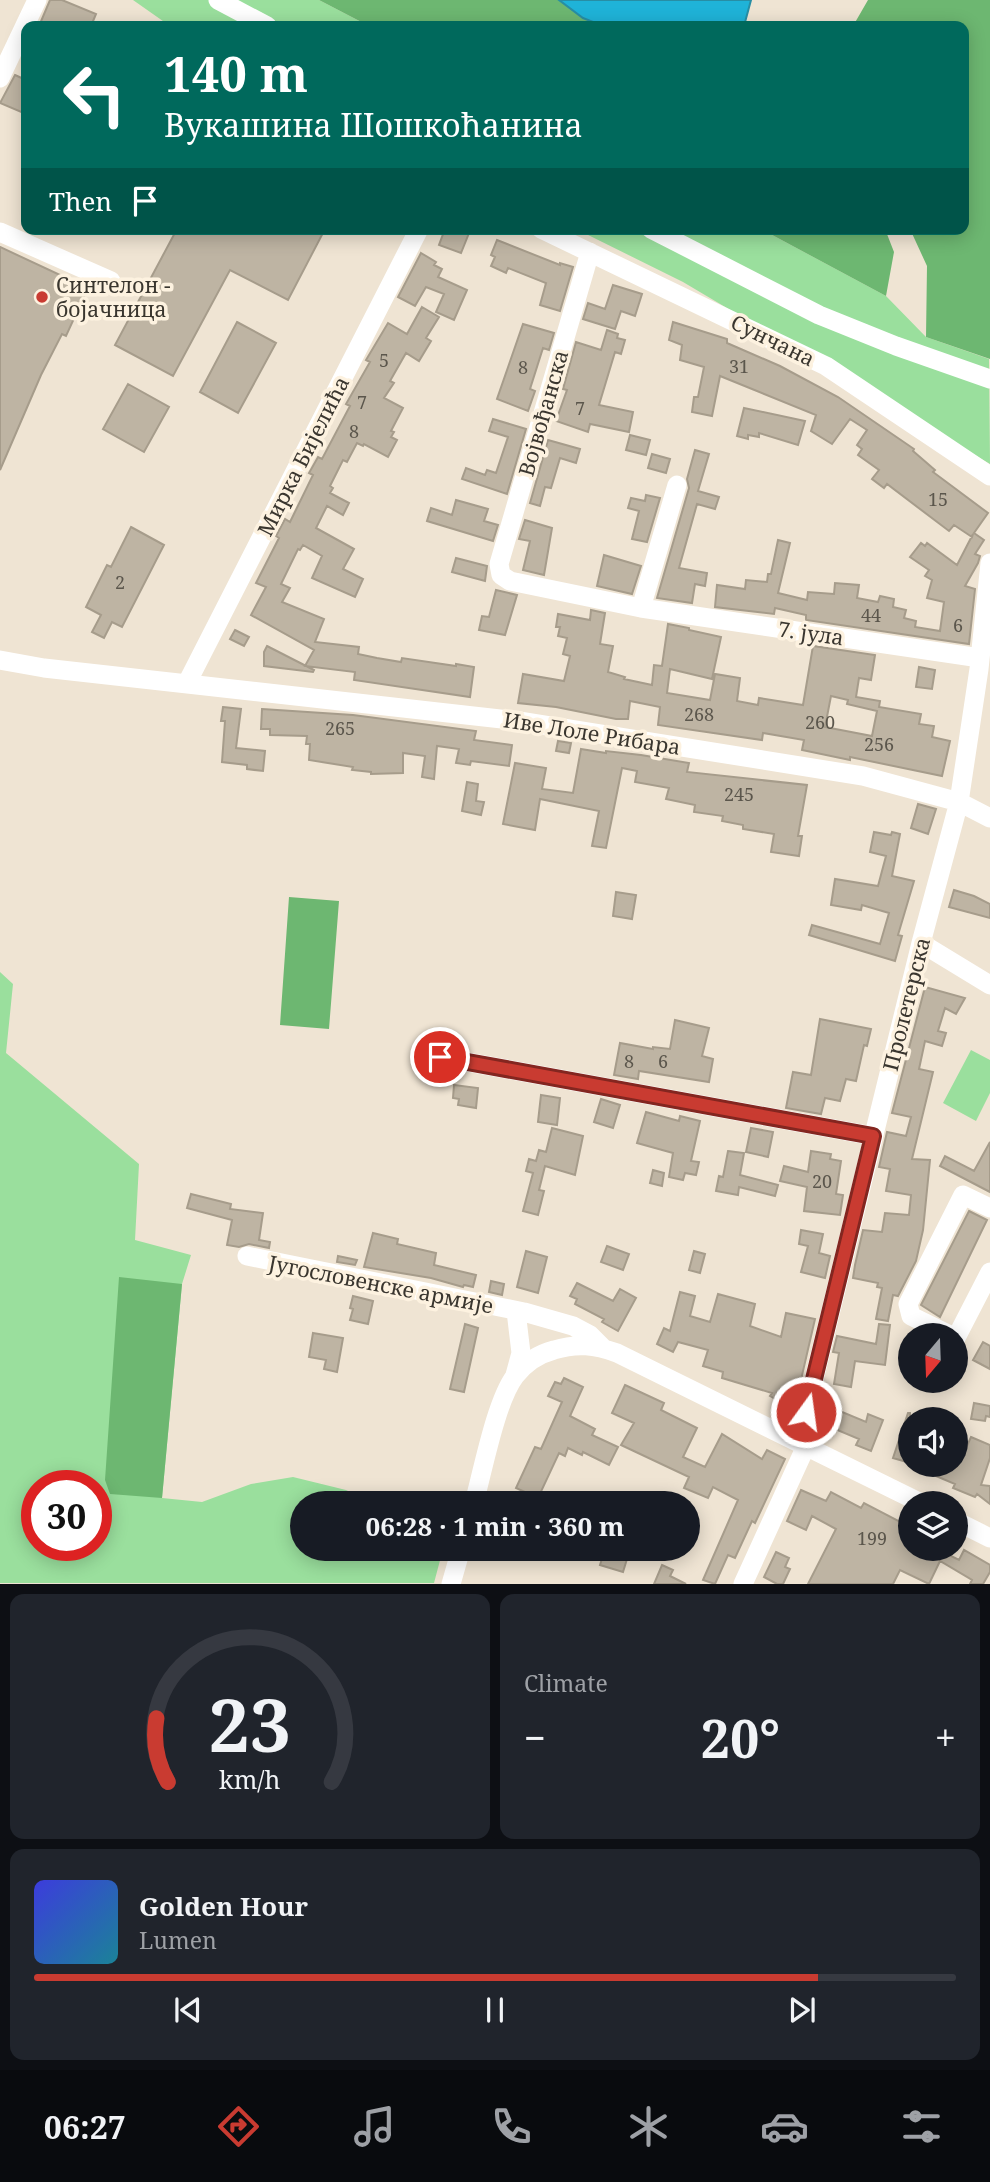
<!DOCTYPE html>
<meta charset="utf-8">
<style>
body{margin:0;font-family:"Noto Serif",serif;background:#20242c;color:#f1f3f6;height:100vh;display:flex;flex-direction:column;font-size:26px;white-space:nowrap}
*{box-sizing:border-box;margin:0}
p{font-size:23px;color:#9ea1a6}
.icon{flex:none;width:38px;height:38px;fill:none;stroke:currentColor;stroke-width:2;stroke-linecap:round;stroke-linejoin:round}
.map{position:relative;height:1584px;overflow:hidden}
.details{display:flex;flex-direction:column;gap:10px;padding:10px;background:#0d0f14;flex:1}
.details>*{flex:none}
.banner{position:absolute;left:21px;top:21px;width:948px;height:214px;border-radius:14px;box-shadow:0 4px 18px #0003;background:#00695c;color:#fff;overflow:hidden}
.needle{width:46px;rotate:199deg}
.buttons{position:absolute;left:898px;top:1323px;display:grid;gap:14px}
.buttons a{display:grid;place-items:center;width:70px;height:70px;border-radius:50%;background:#171b24;box-shadow:0 4px 18px #0003;font-size:35px}
.speed{position:absolute;left:21px;top:1470px;display:flex;gap:14px;font-size:35px;font-weight:700;text-align:center}
.speed>*{display:grid;place-content:center;width:91px;height:91px;border-radius:50%;background:#171b24;box-shadow:0 4px 18px #0003;line-height:1}
.speed .limit{border:10px solid #d22;background:#fff;color:#111}
.pin{position:absolute;display:grid;place-items:center;width:60px;height:60px;color:#fff;margin:-30px;border:4px solid #fff;border-radius:50%;box-shadow:0 2px 7px #0007}
.me{position:absolute;width:77px;margin:-38px;rotate:14deg;stroke-linejoin:round;filter:drop-shadow(0 0 5px #0008)}
.turn{display:flex;align-items:center;gap:24px;height:147px;padding:0 28px;font-size:32px}
.turn .icon{width:91px;height:91px;stroke-width:2.5}
.turn b{display:block;font-size:49px;line-height:60px}
.then{display:flex;align-items:center;height:66px;padding:0 28px;background:#0003;gap:14px;font-size:26px}
.big{font-size:52px;font-weight:700;line-height:1.1}
.details .tile{flex:1;display:flex;flex-direction:column;justify-content:center;gap:10px;min-width:0;padding:0 24px;border-radius:14px;background:#20242c}
.details .dial{align-items:center;gap:0}
.dial svg{height:182px;overflow:visible;fill:none;stroke:#363941;stroke-width:7;stroke-linecap:round;text-anchor:middle}
.dial text{fill:#f1f3f6;stroke:none}
.song{display:flex;align-items:center;gap:21px}
.cover{width:84px;height:84px;border-radius:10px;background:linear-gradient(135deg,hsl(240 70% 55%),hsl(190 70% 35%))}
.played{height:7px;border-radius:4px;background:linear-gradient(90deg,#c93b31 85%,#363941 85%)}
.keys{display:flex;justify-content:space-around;direction:ltr}
.heat{display:flex;justify-content:space-between;align-items:center;font-size:38px;direction:ltr}
.details .tiles{flex:1;display:grid;gap:10px;grid-template-columns:1fr 1fr}
.tile:last-child{grid-column:span 2}
.trip{position:absolute;left:290px;top:1491px;width:410px;height:70px;border-radius:35px;background:#171b24;box-shadow:0 4px 18px #0003;font-weight:700;line-height:70px;text-align:center}
.tabs{display:flex;height:112px;justify-content:space-around;align-items:center;background:#090b0e;color:#9ea1a6}
.tabs .icon{width:49px;height:49px}
.tabs .selected{color:#c93b31}
.tabs b{font-size:32px;color:#f1f3f6}
.map>svg:first-child{display:block}
</style>
<div class="map">
<svg width="990" height="1584" viewBox="0 0 990 1584">
<rect width="100%" height="100%" fill="#efe4d3"/>
<path fill="#9adf9d" fill-rule="evenodd" d="M133 0H319L369 26H170Z
M576 229H761L886 296 926 337 989 359 990 464 683 282Z
M0 972 13 984 6 1053 139 1164 135 1240 191 1255 182 1284 162 1498 202 1502 251 1484 293 1477 346 1490 373 1503H303V1549H443L434 1583H0ZM37 1486H96V1545H37Z
M971 1050 990 1060V1093L976 1121 943 1103Z"/>
<path fill="#6db771" d="M319 0H559L583 18 603 26H369Z
M868 0H990V359L926 337 927 266 910 229H964V26H853Z
M761 229H885L894 252 886 296Z
M289 897 339 901 329 1029 280 1025Z
M119 1277 182 1284 162 1498 110 1494 105 1480Z"/>
<path fill="#1fb3d8" stroke="#278ea5" stroke-width="2" d="M559 0H751L744 26H603L583 18Z"/>
<path fill="#beb4a3" stroke="#a69c8b" stroke-width="2" fill-rule="evenodd" d="M50 0H62L96 14 91 26H39Z
M15 75 26 80V114L0 103Z
M177 229H325L288 300 230 270 173 376 115 345Z
M445 229H459L469 233 461 253 439 245Z
M497 240 560 265V263L573 267 560 311 540 305 546 283 508 268 506 273 491 266 495 257 491 255Z
M0 247 88 288 66 336 62 334 41 375 0 470Z
M421 253 436 262 434 265 442 269 438 277 467 290 454 320 436 312 444 294 426 287 415 306 398 297Z
M613 285 642 294 635 316 621 311 615 329 583 319 588 303 605 309Z
M422 307 439 317 426 338 431 341 419 361 406 353 390 381 394 383 384 398 403 408 391 431 394 432 391 437 397 440 388 457 364 444 363 446 357 443 347 462 343 460 330 486 333 488 330 493 349 503 343 515 327 506 316 528 354 549 343 569 363 579 355 597 312 578 322 556 303 545 300 550 298 549 281 584 290 588 282 602 324 619 315 642 359 647 358 654 377 658 401 662 402 658 456 666V664L474 667 470 697 354 680 355 672 305 666 314 650 251 615 266 587 256 583 279 538 276 536 285 519 290 522 313 475 309 473 318 457 322 459 350 406 346 404 370 362 366 360 388 323 407 334Z
M237 322 276 343 238 413 200 392Z
M673 322 727 339V343L780 366 838 397 914 449 913 451 935 470 933 472 988 513 974 533 984 540 975 554 980 556 978 563 965 586 975 589 969 644 806 620V615L775 608 774 614 715 607 717 585 745 589 746 580 767 582 768 574H771L778 540 790 543 778 593 807 600 808 592 834 594 835 583 859 585 857 598 878 602 880 596 894 599 893 607 906 610 904 618 916 621 915 627 940 631 944 602 927 598 932 580 925 576 929 570 910 557 921 543 925 546 927 543 957 565 973 534 972 537 954 525 949 531 887 484 884 488 872 479 879 470 858 455 862 449 857 445 867 430 850 419 832 444 811 431 816 415 720 376 712 416 692 412 694 397H698L704 367 680 360 682 345 669 340Z
M523 324 554 333 549 350 543 348 530 389 535 391 528 411 497 399Z
M607 330 618 334 617 338 625 340 621 354 615 352 599 405 633 412 629 432 590 424 588 432 556 421 567 390 563 389 576 342 601 350Z
M128 384 169 407 144 452 103 429Z
M744 408 805 421 798 445 759 433V437L748 435V439L737 436Z
M493 419 526 429 507 494 462 479 466 468 485 475 487 470 496 473 508 437 489 431Z
M630 435 650 440 646 455 626 450Z
M548 440 580 449 576 463 560 458 551 488 545 487 540 506 530 503Z
M695 450 709 454 698 491 719 497 715 509 697 504 679 568 707 573 705 586 695 584 692 603 657 598 689 488 687 479Z
M652 454 670 459 666 473 648 468Z
M646 495 660 498 647 542 632 539 639 511 628 508 631 498 645 501Z
M456 500 488 509 484 521 498 525 493 541 427 521 431 508 452 515Z
M525 520 552 528 544 575 523 570 530 541 519 539Z
M131 527 164 545 122 627 112 622 104 638 92 632 101 615 86 607 107 565 111 567Z
M604 555 641 566 632 594 597 586Z
M456 558 487 566 485 581 452 572Z
M496 590 517 595 505 635 479 630 482 616 489 617Z
M591 610 605 613 600 644 613 646 608 672 625 677 624 679 652 685 654 665 662 666 668 624 689 628V630L721 637 712 679 670 669 667 693 710 700 715 674 740 678 737 701 758 705 759 698 803 705 813 646 875 655 871 680 859 678 856 697 880 701 879 707 921 714 919 724 934 726 932 737 950 741 942 776 850 757V760L802 750 804 740 763 733 762 740 658 725 660 707 630 701 628 719H616L556 707 518 703 523 674 564 681 570 656 563 654 567 638 558 636 560 627H556L558 614 590 620ZM831 696 848 700 847 704 877 711 872 736 825 727Z
M235 630 249 637 244 646 230 639Z
M267 646 314 670 313 672 264 666V652Z
M919 667 935 670 932 689 916 687Z
M223 707 241 709 236 748 265 751 263 771 247 769V765L222 762 225 721H221Z
M262 709 353 715 476 731 474 740 512 745 509 766 471 761 470 765 456 763 459 749 437 746 434 779 422 777 425 756 403 753V773L371 774V772L352 770 353 767 309 760 310 744H306L307 736 270 735V729H261Z
M558 741 571 743 569 753 556 751Z
M581 749 606 753V751L641 755 689 763 687 772 807 785 798 836H802L799 856 771 852 774 834 743 829V825L722 821 723 816 694 812 695 805 666 799 669 788 635 782 637 771 622 768 606 848 592 846 599 811 540 799 535 830 503 824 515 763 546 768 542 789 573 793Z
M467 782 478 784 476 801 484 802 481 815 462 811Z
M918 804 936 809 928 834 911 828Z
M874 832 891 835 892 832 900 834 892 876 914 881 898 935 902 936 895 961 809 935 812 925 880 944 889 913 862 905 861 910 831 905 835 879 878 886 886 856 870 852Z
M954 890 974 896 990 904V918L949 907Z
M616 892 636 895 632 919 613 916Z
M925 987 965 998 956 1014 945 1008 938 1031 946 1033 942 1046 925 1041 919 1069 933 1072 912 1159 930 1160 923 1230 916 1261 898 1296 893 1295 888 1321 876 1319 882 1288 877 1287 878 1283 853 1278 855 1265 863 1230 882 1232 885 1213 909 1215 911 1195 886 1191 890 1169 879 1167 887 1132 906 1136 911 1117 892 1113Z
M820 1019 871 1029 867 1046 864 1045 856 1081 846 1079 840 1101 825 1098 821 1114 786 1108 793 1072 811 1075Z
M675 1020 709 1028 702 1056 713 1059 709 1082 639 1071 638 1079 614 1075 620 1043 653 1049V1047L670 1049Z
M454 1085 478 1088 476 1108 458 1105 459 1099 453 1098Z
M541 1095 560 1098 557 1125 538 1122Z
M601 1099 620 1105 613 1128 594 1122Z
M646 1112 679 1121 680 1116 700 1121 691 1161 699 1162 696 1175 685 1173 683 1180 669 1177 673 1153 637 1143Z
M552 1128 583 1136 575 1175 545 1166 539 1190 544 1191 538 1215 523 1211 533 1173 526 1171 529 1159 536 1161 539 1150 546 1152Z
M751 1128 773 1132 768 1157 746 1152Z
M990 1142V1192L940 1166 945 1156 974 1171Z
M728 1151 744 1153 740 1175 778 1185 775 1196 739 1187 738 1195 716 1191 719 1176 723 1177Z
M811 1151 831 1154 830 1159 841 1161 836 1194 843 1195 840 1215 804 1211 807 1187 780 1181 784 1166 808 1172Z
M653 1170 664 1173 662 1186 650 1183Z
M191 1194 231 1204 230 1209 263 1213 259 1240 270 1242 269 1248 249 1244 239 1247 227 1245 232 1220 187 1208Z
M969 1211 987 1220 940 1317 921 1305Z
M801 1230 823 1234 819 1253 830 1256 825 1278 801 1272 808 1246 799 1244Z
M373 1233 398 1239 397 1244 436 1253 434 1265 476 1275 473 1287 464 1285 463 1287 431 1278 364 1267Z
M607 1246 629 1254 623 1270 601 1262Z
M526 1251 547 1257 538 1293 517 1287Z
M694 1251 705 1254 700 1273 689 1270Z
M338 1256 357 1260 355 1265 337 1262Z
M491 1281 504 1284 502 1295 489 1292Z
M577 1283 613 1301 620 1289 636 1298 618 1331 602 1322 604 1319 575 1304 577 1299 570 1296Z
M680 1292 695 1296 690 1316 710 1322 718 1294 755 1304 750 1326 781 1337 786 1313 815 1319 797 1397 791 1408 770 1396 772 1393 722 1378 723 1372 703 1366 708 1350 678 1342 673 1352 657 1344 664 1328 670 1331Z
M353 1296 373 1301 368 1324 350 1320 353 1309 350 1308Z
M465 1324 478 1328 464 1392 450 1389Z
M879 1324 890 1325 885 1365 855 1361 851 1387 834 1384 839 1353 833 1352 837 1336 876 1344Z
M313 1333 343 1338 337 1372 324 1369 326 1360 309 1357Z
M983 1342 990 1346V1369L973 1360Z
M564 1378 583 1387 570 1416 595 1429 592 1435 618 1447 609 1465 583 1452 582 1455 568 1448 565 1456 559 1453 538 1498 516 1488 535 1447 541 1449 562 1402 548 1396 555 1382 561 1384Z
M625 1385 664 1403 661 1410 697 1428 683 1457 705 1467 722 1434 762 1459 767 1450 785 1459 755 1523 752 1521 735 1558 728 1555 715 1584 703 1580 738 1500 713 1487 708 1498 684 1488 689 1477 621 1445 634 1423 612 1413Z
M974 1403 990 1406V1417L986 1416 985 1421 971 1419Z
M830 1407 866 1422 868 1414 883 1420 871 1451 856 1445 859 1439 823 1424Z
M908 1413H910V1463L893 1458Z
M971 1437 990 1445V1458L981 1485 990 1486V1504L977 1494 975 1497 953 1488 955 1484 910 1465H956V1444L966 1448Z
M801 1490 826 1501 831 1492 861 1508 864 1503 910 1527V1549H937L959 1560 964 1550 990 1565V1572L983 1584H970L972 1580 940 1561 929 1584 900 1570 893 1584H808L836 1529 812 1516 806 1530 787 1521Z
M605 1549H630L623 1572 600 1565Z
M776 1552 789 1558 785 1567 790 1569 783 1584H777L764 1577Z
M662 1565 673 1570 670 1576 686 1584H654Z"/>
<g fill="none" stroke-linecap="round" stroke-linejoin="round">
<path stroke="#fff" stroke-width="19" d="M218 0 267 26
M0 78 37 0
M541 229 826 366 990 476
M651 229 819 315 896 346 990 379
M0 232 111 281
M590 252 499 564 501 575 510 581 641 608 980 658
M641 608 677 485
M0 660 44 668 519 721 863 776 959 802 990 818
M187 683 419 229
M921 943 990 985
M440 1057 873 1136
M247 1256 524 1312 573 1326 590 1335 602 1347
M950 1335 911 1316 908 1304 963 1195 990 1208
M956 1338 990 1272
M515 1375 521 1353 516 1311
M796 1440 806 1412 921 943 959 802 979 669 990 563
M474 1503C483 1470 496 1401 515 1376 525 1363 539 1354 554 1350 577 1343 595 1345 617 1353L921 1503
M956 1521 990 1538
M451 1584 461 1549
M743 1584 806 1446"/>
</g>
<g fill="none" stroke-linecap="round" stroke-linejoin="round">
<defs>
<path id="route" d="M440 1057 873 1136 806 1412"/>
</defs>
<use href="#route" stroke="#832620" stroke-width="18"/>
<use href="#route" stroke="#c93b31" stroke-width="12"/>
</g>
<circle fill="#c93b31" stroke="#fdf2e0" stroke-width="2.5" cx="42" cy="297" r="7"/>
<g text-anchor="middle" dominant-baseline="central" stroke-width="7" stroke-linejoin="round" paint-order="stroke">
<g font-size="18" fill="#5b564c">
<text x="384" y="360">5</text>
<text x="739" y="366">31</text>
<text x="523" y="367">8</text>
<text x="362" y="402">7</text>
<text x="580" y="408">7</text>
<text x="354" y="431">8</text>
<text x="938" y="499">15</text>
<text x="120" y="582">2</text>
<text x="871" y="615">44</text>
<text x="958" y="625">6</text>
<text x="699" y="714">268</text>
<text x="820" y="722">260</text>
<text x="340" y="728">265</text>
<text x="879" y="744">256</text>
<text x="739" y="794">245</text>
<text x="629" y="1061">8</text>
<text x="663" y="1061">6</text>
<text x="822" y="1181">20</text>
<text x="872" y="1538">199</text>
</g>
<g font-size="21" fill="#3a362f" stroke="#fdf2e0" text-anchor="start">
<text x="56" y="285">Синтелон -<tspan x="56" dy="24">бојачница</tspan></text>
</g>
<g font-size="21" fill="#3a362f" stroke="#fdf2e0">
<text transform="translate(773 340) rotate(26)">Сунчана</text>
<text transform="translate(543 413) rotate(-74)">Војвођанска</text>
<text transform="translate(303 456) rotate(-63)">Мирка Бијелића</text>
<text transform="translate(811 633) rotate(8)">7. јула</text>
<text transform="translate(592 733) rotate(9)">Иве Лоле Рибара</text>
<text transform="translate(906 1004) rotate(-76)">Пролетерска</text>
<text transform="translate(381 1284) rotate(11)">Југословенске армије</text>
</g>
</g>
</svg>
<div class="buttons">
<a><svg class="needle" viewBox="-14 -14 28 28"><path d="M0-13l5 13h-10z" fill="#e53935"/><path d="M0 13l5-13h-10z" fill="#9ea1a6"/></svg></a>
<a><svg class="icon" aria-label="sound" viewBox="0 0 24 24"><path d="M4 9h4l5-4v14l-5-4H4zM17 9q2 3 0 6"/></svg></a>
<a><svg class="icon" aria-label="layers" viewBox="0 0 24 24"><path d="M12 4l9 5-9 5-9-5zM3 14l9 5 9-5"/></svg></a>
</div>
<div class="speed"><div class="limit">30</div></div>
<div class="pin" style="left:440px;top:1057px;background:#d93025"><svg class="icon" aria-label="arrive" viewBox="0 0 24 24"><path d="M6 21V4h12l-3 4 3 4H6"/></svg></div>
<svg class="me" style="left:806px;top:1412px" viewBox="-20 -20 40 40"><circle r="17" fill="#c93b31" stroke="#fff" stroke-width="3"/><path d="M0-11L8 9 0 5-8 9z" fill="#fff"/></svg>
<div class="trip">06:28 · 1 min · 360 m</div>
<div class="banner">
<div class="turn"><svg class="icon" aria-label="left" viewBox="0 0 24 24"><path d="M17 20v-9H6M10 6l-5 5 5 5"/></svg><div><b>140 m</b>Вукашина Шошкоћанина</div></div>
<div class="then">Then<svg class="icon" aria-label="arrive" viewBox="0 0 24 24"><path d="M6 21V4h12l-3 4 3 4H6"/></svg></div>
</div>
</div>
<section class="details">
<div class="tiles">
<div class="tile dial"><svg viewBox="0 0 100 80">
<path d="M14 69A42 42 0 1 1 86 69"/>
<path d="M14 69A42 42 0 0 1 9 41" stroke="#c93b31"/>
<text x="50" y="56" font-size="32" font-weight="700">23</text>
<text x="50" y="72" font-size="11">km/h</text>
</svg></div>
<div class="tile"><p>Climate</p>
<div class="heat"><a>−</a><b class="big">20°</b><a>+</a></div>
</div>
<div class="tile">
<div class="song"><i class="cover"></i><div><b>Golden Hour</b><p>Lumen</p></div></div>
<div class="played"></div>
<div class="keys"><svg class="icon" aria-label="previous" viewBox="0 0 24 24"><path d="M18 5L8 12l10 7zM5 5v14"/></svg><svg class="icon" aria-label="pause" viewBox="0 0 24 24"><path d="M8 5v14M16 5v14"/></svg><svg class="icon" aria-label="next" viewBox="0 0 24 24"><path d="M6 5l10 7-10 7zM19 5v14"/></svg></div>
</div>
</div>
</section>
<nav class="tabs">
<b>06:27</b>
<svg class="icon selected" aria-label="directions" viewBox="0 0 24 24"><path d="M12 3l9 9-9 9-9-9zM9 14v-3h6M13 9l2 2-2 2"/></svg>
<svg class="icon" aria-label="music" viewBox="0 0 24 24"><path d="M9 18V5l10-2v13"/><circle cx="6" cy="18" r="3"/><circle cx="16" cy="16" r="3"/></svg>
<svg class="icon" aria-label="phone" viewBox="0 0 24 24"><path d="M5 4h4l2 5-3 2q2 4 5 5l2-3 5 2v4C11 20 4 13 5 4z"/></svg>
<svg class="icon" aria-label="climate" viewBox="0 0 24 24"><path d="M12 3v18M4 7l16 10M4 17L20 7"/></svg>
<svg class="icon" aria-label="car" viewBox="0 0 24 24"><path d="M5 17H2v-5l4-1 3-4h7l3 4 3 1v5h-3M9 17h6M6 11h13"/><circle cx="7" cy="17" r="2"/><circle cx="17" cy="17" r="2"/></svg>
<svg class="icon" aria-label="filters" viewBox="0 0 24 24"><path d="M4 7h16M4 17h16"/><circle cx="9" cy="7" r="2"/><circle cx="15" cy="17" r="2"/></svg>
</nav>
